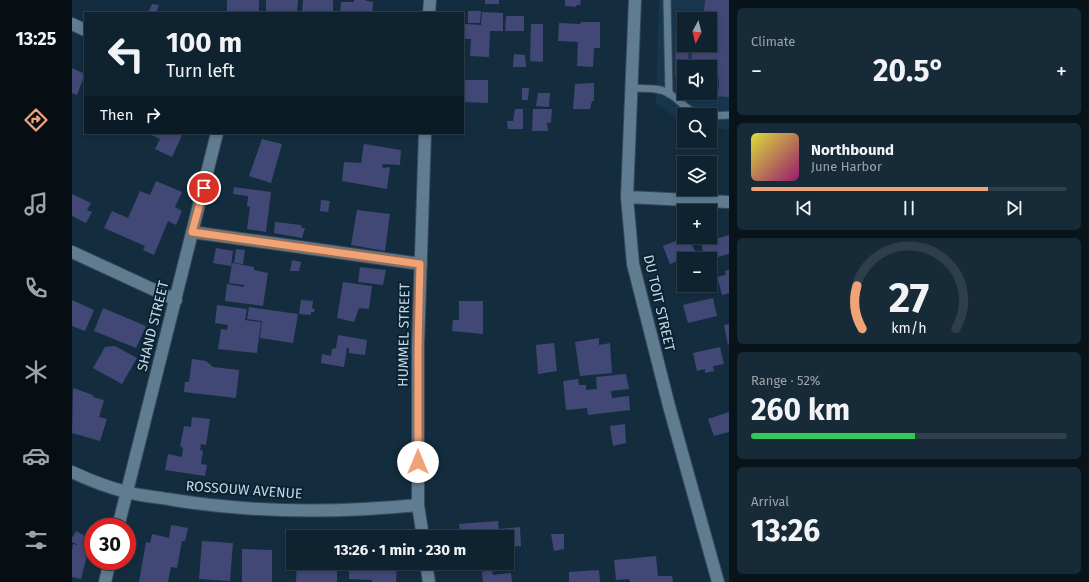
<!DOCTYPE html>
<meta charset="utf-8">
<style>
body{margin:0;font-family:"Fira Sans",sans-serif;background:#172a37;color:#f1f3f6;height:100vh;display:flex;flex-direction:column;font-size:15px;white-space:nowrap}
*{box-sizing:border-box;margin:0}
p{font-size:13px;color:#9ba4aa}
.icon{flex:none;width:22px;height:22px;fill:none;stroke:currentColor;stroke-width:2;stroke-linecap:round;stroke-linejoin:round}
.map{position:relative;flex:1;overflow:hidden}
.panel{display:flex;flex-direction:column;gap:8px;padding:8px;background:#08131a;width:360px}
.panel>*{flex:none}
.banner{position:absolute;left:12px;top:12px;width:380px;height:122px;border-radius:0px;box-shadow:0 2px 6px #0003,0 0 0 1px #2e3f4b;background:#0e222f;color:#f1f3f6;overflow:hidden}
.needle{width:26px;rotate:187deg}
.buttons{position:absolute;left:605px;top:12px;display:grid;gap:8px}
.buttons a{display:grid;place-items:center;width:40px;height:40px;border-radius:0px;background:#0e222f;box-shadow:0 2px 6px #0003,0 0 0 1px #2e3f4b;font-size:20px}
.speed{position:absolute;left:12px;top:518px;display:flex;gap:8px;font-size:20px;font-weight:700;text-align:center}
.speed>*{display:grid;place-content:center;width:52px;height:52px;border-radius:50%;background:#0e222f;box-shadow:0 2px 6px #0003,0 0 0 1px #2e3f4b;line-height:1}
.speed .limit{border:6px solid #d22;background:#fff;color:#111}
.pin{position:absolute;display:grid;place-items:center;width:34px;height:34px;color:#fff;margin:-17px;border:2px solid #fff;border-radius:50%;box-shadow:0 1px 4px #0007}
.me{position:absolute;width:44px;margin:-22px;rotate:0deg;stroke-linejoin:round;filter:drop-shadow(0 0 3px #0008)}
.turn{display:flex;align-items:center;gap:14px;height:84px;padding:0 16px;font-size:18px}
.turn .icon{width:52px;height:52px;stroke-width:2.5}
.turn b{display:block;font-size:28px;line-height:34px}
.then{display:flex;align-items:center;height:38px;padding:0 16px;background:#0003;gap:8px;font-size:15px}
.big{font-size:30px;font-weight:700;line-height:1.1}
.panel .widget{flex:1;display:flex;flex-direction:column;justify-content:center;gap:6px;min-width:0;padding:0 14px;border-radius:6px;background:#172a37}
.panel .dial{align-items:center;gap:0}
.dial svg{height:104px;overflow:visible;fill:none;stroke:#2e3f4b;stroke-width:7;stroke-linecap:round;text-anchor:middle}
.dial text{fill:#f1f3f6;stroke:none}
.song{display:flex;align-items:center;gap:12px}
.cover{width:48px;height:48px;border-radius:6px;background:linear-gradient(135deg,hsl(60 70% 55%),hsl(320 70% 35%))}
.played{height:4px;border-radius:2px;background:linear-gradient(90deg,#efa377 75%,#2e3f4b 75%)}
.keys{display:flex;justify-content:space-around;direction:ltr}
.heat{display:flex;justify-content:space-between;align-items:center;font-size:22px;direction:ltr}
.charge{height:6px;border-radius:3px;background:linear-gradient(90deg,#34c759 52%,#2e3f4b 0)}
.trip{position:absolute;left:214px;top:530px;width:228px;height:40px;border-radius:0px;background:#0e222f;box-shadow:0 2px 6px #0003,0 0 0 1px #2e3f4b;font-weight:700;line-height:40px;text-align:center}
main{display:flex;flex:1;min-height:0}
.menu{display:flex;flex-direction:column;width:72px;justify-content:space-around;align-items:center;background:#060e13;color:#9ba4aa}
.menu .icon{width:28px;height:28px}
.menu .current{color:#efa377}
.menu b{font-size:18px;color:#f1f3f6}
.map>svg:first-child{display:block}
</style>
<main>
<nav class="menu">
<b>13:25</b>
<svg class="icon current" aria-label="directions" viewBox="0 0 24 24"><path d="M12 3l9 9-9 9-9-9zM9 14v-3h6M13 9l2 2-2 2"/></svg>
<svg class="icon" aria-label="music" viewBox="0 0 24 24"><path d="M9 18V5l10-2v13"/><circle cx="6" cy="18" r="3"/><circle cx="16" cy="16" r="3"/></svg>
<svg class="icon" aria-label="phone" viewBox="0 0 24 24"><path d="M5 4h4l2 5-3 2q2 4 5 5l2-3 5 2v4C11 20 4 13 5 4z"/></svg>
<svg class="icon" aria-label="climate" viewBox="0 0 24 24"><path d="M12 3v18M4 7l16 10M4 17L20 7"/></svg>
<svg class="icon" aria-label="car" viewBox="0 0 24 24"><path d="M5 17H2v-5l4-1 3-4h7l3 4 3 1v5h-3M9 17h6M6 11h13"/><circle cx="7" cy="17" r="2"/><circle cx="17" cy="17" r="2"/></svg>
<svg class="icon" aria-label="filters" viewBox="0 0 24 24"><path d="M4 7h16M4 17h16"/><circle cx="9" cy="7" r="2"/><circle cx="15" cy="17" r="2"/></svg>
</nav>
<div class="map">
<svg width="657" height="582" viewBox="0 0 657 582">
<rect width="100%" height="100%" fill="#132d3f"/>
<path fill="#17364d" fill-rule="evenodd" d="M587 0H657V129L638 128V115H612V124L584 103ZM612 19H638V45H612ZM612 67H638V93H612Z"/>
<path fill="#424875" d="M155 0H187V13L155 11Z
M194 0H226L225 13H194Z
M231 0H261V13H235L230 12Z
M282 0H294V1L301 2 300 13H268L269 2H282Z
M413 0H427V4H413Z
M493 0H509L508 5H505L503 7 493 6Z
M633 0H657V97L629 95V93H638V89H647V77H638V67H619L620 45H638V19H621V11H632Z
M80 4 87 5 84 13H76Z
M396 11H409L408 23H396Z
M410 12 431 13V31H418L417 57 398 56 399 39H392L393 24 409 25Z
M434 16H452V31H433Z
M509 22H528V48H522L521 67 505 66 506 42 486 41 487 23 508 24Z
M459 24H471V62L458 61Z
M604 27H612V45H617L616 67H612V76H603Z
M442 54 453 55 454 67H441Z
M0 68 13 74 5 95 0 93Z
M391 80H416V103L391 102Z
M522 83V101H520L518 109H501L503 84Z
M450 88H457L456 100H450Z
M466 93H478L477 107 464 106Z
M443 109H451V129H436L435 121H441Z
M461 109H480L479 123 475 122 476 131H460Z
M75 133H111L100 157 83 149 88 139Z
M190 139 210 144 199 183 177 176Z
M292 144 329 150 328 165 310 164 311 168 318 167 315 189 270 181 272 162 289 163Z
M84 181 110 192 103 207 110 211 104 225 96 221 82 255 71 250 73 246 32 228 40 211 56 218 68 191 78 195Z
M162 187 199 192 194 232 175 229 178 207 175 206 176 196 161 194Z
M0 194 19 203 15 210 20 212 14 223 0 216Z
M249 200 258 201 256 212 248 211Z
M285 210 318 214 313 251 279 245Z
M203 222 229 225 230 228H233L230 238 202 233Z
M657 235V254L638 259H633L629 243Z
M614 237H617L624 254 598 264 591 246Z
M144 248 161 251 159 266 141 263Z
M164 249 173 250 171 264 162 263Z
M220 260 229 262 227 271H218Z
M160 263 182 267V270L196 273 191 306 153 301 155 284 172 287V285L157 283Z
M288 267 314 270 311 285 286 282Z
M657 270V293L650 295 645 277 654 275 653 271Z
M271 282 300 286 297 309 287 308 282 322 265 318Z
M641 298 645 316 616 323 611 305Z
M0 300 22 310 13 331 0 326Z
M229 300 241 301 240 308 243 309 242 312H239V315L227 314Z
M387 301H411V334L380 331 381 320H387Z
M145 305 175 309 173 320 189 322 185 353 146 349 149 329 155 330 156 325 143 323Z
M177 307 226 314 221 343 188 338 190 321 175 319Z
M31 308 74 326 64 348 22 331Z
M657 324V344L656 345 652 325Z
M266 335 295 340 293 355 277 353V348H275L272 367 249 363 250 354 259 356 260 349 264 348Z
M527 338V345L538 343 540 373 508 376 503 342Z
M482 343 485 371 466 374 464 345Z
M43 346 65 358 50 384 21 368 33 347Z
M648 347 652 364 641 366 642 371 633 373V369L625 371 621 353Z
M120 359 134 361 141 367 167 370 164 398 112 392 113 382H117Z
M554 374 557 389 539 391 540 398 557 396 558 410 516 415 515 408 494 410 491 381 506 379 507 385H514V390L525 389 524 377Z
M1 388 21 395V397L32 400 27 417 35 419 28 441 0 433Z
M657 412V432L642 436 636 419Z
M120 417 138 419 134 445 129 444 128 450 131 451 129 464 135 465 133 476 93 470 96 454 110 457 111 448 108 446 112 426 119 427Z
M553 424 554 443 541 446 538 426Z
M426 521 427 529 448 527 449 546 435 547V537H388L387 524Z
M99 525 116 528 113 541H110L105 568 99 567 96 582H67L74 542 78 543 80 534 97 538Z
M4 531 19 539 15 547 17 548 9 579 0 577V550L1 544 7 545 0 542V538Z
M479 534H492V549L482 551Z
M130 541 161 543 158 581 127 579Z
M170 549 200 550V582H170Z
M584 556 586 576H600L601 582H558L557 579 544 580 542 560Z
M225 563H265V582H224Z
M277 563H325L324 582H300V580L277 579Z
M420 570 421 575 439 573 440 582H411L410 572Z
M527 570 528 582H497V572Z"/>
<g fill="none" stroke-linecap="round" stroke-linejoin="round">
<defs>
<path id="lane" d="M595 0 597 94
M560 88C573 89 587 87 598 94 610 102 616 112 630 115
M638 116 657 115"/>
<path id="street" d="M563 0 555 197 561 264 597 406 646 582
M357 13 358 0
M0 24 13 30
M555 197 657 202
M120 232 349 264
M0 252 104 300
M0 472C17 480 35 487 54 492 69 496 86 497 102 500 182 513 265 513 346 505
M46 527 145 133
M351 537 346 505V346L353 133
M354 563 357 582
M33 582 38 561"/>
</defs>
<use href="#lane" stroke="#384a5a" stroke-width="9"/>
<use href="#street" stroke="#384a5a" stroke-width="14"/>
<use href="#lane" stroke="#607c91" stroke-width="7"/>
<use href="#street" stroke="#607c91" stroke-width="12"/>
</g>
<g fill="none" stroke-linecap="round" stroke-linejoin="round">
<defs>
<path id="route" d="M132 188 120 232 348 264 346 346V462"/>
</defs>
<use href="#route" stroke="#9b6a4d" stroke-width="10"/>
<use href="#route" stroke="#efa377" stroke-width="7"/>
</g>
<g text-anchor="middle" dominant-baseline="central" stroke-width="4" stroke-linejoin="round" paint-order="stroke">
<g font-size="14" fill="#c7d6e2" stroke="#092334">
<text transform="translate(587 303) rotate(77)">DU TOIT STREET</text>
<text transform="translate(81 326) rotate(-76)">SHAND STREET</text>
<text transform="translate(332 335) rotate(-89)">HUMMEL STREET</text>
<text transform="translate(172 490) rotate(4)">ROSSOUW AVENUE</text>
</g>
</g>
</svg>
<div class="buttons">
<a><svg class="needle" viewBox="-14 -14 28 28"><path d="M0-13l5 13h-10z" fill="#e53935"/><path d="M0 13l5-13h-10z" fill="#9ba4aa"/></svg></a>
<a><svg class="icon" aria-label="sound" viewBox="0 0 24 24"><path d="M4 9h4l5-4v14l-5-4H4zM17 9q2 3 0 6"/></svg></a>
<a><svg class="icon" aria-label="search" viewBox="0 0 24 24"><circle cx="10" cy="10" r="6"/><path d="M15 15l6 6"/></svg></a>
<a><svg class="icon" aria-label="layers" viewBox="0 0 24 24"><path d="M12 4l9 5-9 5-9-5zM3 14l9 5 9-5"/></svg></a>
<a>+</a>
<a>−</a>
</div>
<div class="speed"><div class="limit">30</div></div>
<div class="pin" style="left:132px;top:188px;background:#d93025"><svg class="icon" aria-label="arrive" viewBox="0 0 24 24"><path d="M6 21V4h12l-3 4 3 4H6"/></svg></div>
<svg class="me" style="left:346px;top:462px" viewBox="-20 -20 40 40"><circle r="19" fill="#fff"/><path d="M0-13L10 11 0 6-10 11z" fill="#efa377"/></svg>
<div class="trip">13:26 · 1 min · 230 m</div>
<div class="banner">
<div class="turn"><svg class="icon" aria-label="left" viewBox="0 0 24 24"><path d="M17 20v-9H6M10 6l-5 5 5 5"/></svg><div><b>100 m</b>Turn left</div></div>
<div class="then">Then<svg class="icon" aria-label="right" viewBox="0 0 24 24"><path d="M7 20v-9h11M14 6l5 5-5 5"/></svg></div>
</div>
</div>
<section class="panel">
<div class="widget"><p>Climate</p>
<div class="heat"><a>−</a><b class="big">20.5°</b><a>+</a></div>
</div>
<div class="widget">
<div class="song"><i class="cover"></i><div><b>Northbound</b><p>June Harbor</p></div></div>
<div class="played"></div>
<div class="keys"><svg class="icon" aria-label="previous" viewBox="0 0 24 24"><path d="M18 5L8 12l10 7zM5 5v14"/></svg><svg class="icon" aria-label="pause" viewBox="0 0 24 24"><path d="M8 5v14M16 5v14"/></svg><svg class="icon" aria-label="next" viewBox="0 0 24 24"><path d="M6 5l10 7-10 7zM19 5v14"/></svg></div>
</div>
<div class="widget dial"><svg viewBox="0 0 100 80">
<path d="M14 69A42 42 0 1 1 86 69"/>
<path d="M14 69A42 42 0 0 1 10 36" stroke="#efa377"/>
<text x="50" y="56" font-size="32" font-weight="700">27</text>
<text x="50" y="72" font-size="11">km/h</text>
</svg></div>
<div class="widget"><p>Range · 52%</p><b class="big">260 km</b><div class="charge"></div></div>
<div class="widget"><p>Arrival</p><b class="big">13:26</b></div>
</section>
</main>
